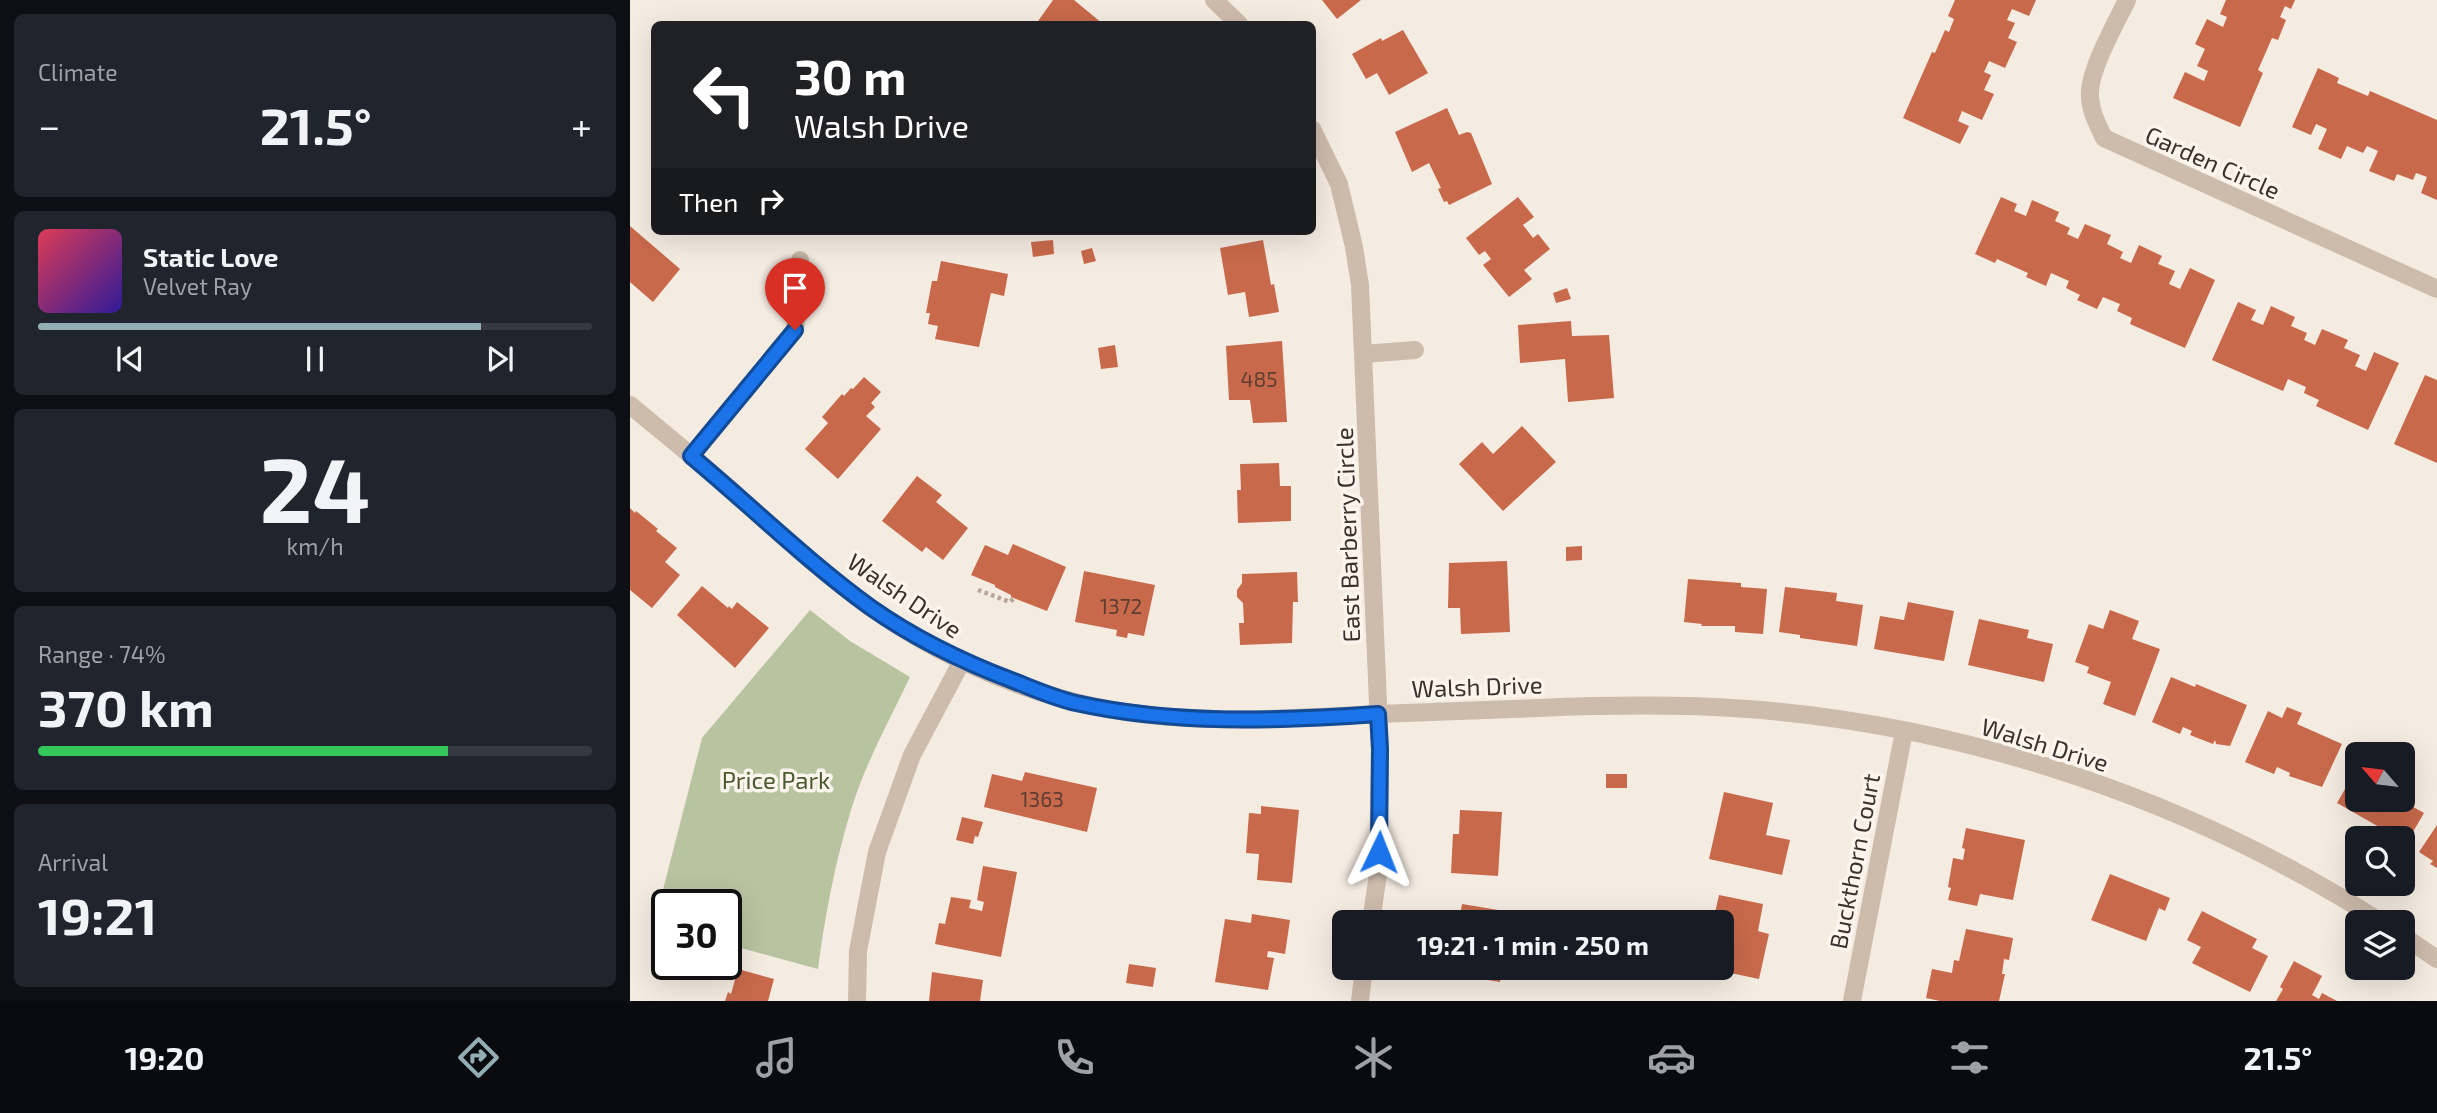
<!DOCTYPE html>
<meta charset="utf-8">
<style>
body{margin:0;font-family:"Exo 2",sans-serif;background:#20242c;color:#f1f3f6;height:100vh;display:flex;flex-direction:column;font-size:26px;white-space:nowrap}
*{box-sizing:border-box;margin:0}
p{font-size:23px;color:#9ea1a6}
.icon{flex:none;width:38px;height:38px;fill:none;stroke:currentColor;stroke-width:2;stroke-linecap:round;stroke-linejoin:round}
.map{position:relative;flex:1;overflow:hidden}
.side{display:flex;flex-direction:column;gap:14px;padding:14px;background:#0d0f14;width:630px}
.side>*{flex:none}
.banner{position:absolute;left:21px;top:21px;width:665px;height:214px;border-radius:10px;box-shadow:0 7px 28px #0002;background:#202124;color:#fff;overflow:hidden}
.needle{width:46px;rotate:298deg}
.tools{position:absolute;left:1715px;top:742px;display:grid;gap:14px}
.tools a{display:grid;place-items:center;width:70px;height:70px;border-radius:10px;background:#171b24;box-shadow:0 7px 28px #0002;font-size:35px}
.speed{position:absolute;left:21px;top:889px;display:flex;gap:14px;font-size:35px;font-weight:700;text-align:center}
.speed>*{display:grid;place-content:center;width:91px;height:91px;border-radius:50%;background:#171b24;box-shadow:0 7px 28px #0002;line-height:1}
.speed .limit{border:4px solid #111;border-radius:10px;background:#fff;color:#111}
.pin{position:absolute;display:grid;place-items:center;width:60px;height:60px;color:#fff;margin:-72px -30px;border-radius:50% 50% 50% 0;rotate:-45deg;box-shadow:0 0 7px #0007}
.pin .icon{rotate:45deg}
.me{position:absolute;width:77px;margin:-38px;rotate:2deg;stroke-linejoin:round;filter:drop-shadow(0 0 5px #0008)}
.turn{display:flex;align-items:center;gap:24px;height:147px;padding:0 28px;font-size:32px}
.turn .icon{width:91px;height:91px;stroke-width:2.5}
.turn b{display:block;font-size:49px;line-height:60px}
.then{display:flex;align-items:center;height:66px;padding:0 28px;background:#0003;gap:14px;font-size:26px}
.big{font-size:52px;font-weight:700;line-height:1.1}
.side .card{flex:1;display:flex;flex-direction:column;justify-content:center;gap:10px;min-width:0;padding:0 24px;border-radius:10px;background:#20242c}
.side .dial{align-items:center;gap:0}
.dial b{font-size:91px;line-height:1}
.song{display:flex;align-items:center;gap:21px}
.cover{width:84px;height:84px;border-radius:10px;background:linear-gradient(135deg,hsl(350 70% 55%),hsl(250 70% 35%))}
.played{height:7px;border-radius:4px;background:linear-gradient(90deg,#92aeb2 80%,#363941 80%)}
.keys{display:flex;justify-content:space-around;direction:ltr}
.heat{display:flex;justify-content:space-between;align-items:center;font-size:38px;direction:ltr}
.charge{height:10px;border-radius:5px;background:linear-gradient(90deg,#34c759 74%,#363941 0)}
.trip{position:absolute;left:702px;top:910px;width:402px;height:70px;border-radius:10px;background:#171b24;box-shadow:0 7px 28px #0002;font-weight:700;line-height:70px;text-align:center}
.menu{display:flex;height:112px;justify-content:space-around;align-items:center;background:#090b0e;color:#9ea1a6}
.menu .icon{width:49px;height:49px}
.menu .selected{color:#92aeb2}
.menu b{font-size:32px;color:#f1f3f6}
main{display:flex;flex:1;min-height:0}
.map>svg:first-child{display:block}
</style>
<main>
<section class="side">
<div class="card"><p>Climate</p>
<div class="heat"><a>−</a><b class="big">21.5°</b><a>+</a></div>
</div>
<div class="card">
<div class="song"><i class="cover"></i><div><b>Static Love</b><p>Velvet Ray</p></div></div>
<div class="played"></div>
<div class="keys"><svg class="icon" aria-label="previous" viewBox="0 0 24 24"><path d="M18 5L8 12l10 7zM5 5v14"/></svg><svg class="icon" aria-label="pause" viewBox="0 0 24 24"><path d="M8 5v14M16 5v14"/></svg><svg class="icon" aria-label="next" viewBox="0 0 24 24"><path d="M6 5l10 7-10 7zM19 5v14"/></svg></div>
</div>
<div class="card dial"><b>24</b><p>km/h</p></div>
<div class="card"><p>Range · 74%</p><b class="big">370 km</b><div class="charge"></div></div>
<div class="card"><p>Arrival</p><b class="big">19:21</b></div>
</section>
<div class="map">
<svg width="1807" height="1001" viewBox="0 0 1807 1001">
<rect width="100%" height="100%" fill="#f4ebe1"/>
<path fill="#b8c4a0" d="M180 610 220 641 280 677C259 721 235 764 221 810 205 863 195 915 188 969L96 944V905H37V928L24 925 72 738Z"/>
<path fill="#c8694b" d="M423 0H444L473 24H406Z
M692 0H731L707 19Z
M1325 0H1406L1399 16 1382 9 1377 20 1385 23 1378 38 1387 42 1375 68 1359 61 1354 72 1361 75 1354 90 1364 94 1352 120 1332 111 1328 121 1339 126 1330 144 1273 118 1302 52 1305 53 1315 30 1319 32 1324 19 1318 16Z
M1596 0H1665L1661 9 1655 6 1650 17 1656 20 1648 40 1642 38 1628 70 1633 73 1610 127 1543 98 1555 72 1574 81 1578 71 1567 66 1575 49 1565 44 1577 19 1593 27 1597 17 1590 14Z
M773 30 798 73 759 95 747 73 736 79 722 54 751 38 752 41Z
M1688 68 1709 78 1707 83 1738 96 1740 91 1807 120V200L1791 193 1797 177 1786 173 1783 180 1767 174 1764 181 1739 171 1748 151 1737 146 1733 153 1717 146 1711 159 1688 149 1697 129 1686 124 1681 135 1662 127Z
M817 108 829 135 837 132 841 133 862 184 819 205 817 201 814 202 808 189 811 188 799 163 782 172 765 132Z
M888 197 904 217 893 225 903 238 908 234 920 249 894 270 902 279 879 297 853 265 861 259 855 251 849 255 836 238Z
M1371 197 1387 204 1384 211 1396 216 1402 200 1429 212 1425 221 1440 228 1437 234 1448 239 1455 224 1481 235 1477 244 1493 252 1490 258 1501 263 1509 245 1532 256 1528 264 1545 271 1539 284 1550 289 1560 268 1585 280 1555 348 1500 324 1502 318 1487 311 1490 304 1473 297 1467 309 1447 300 1450 295 1436 288 1439 281 1421 273 1416 286 1396 277 1398 273 1367 259 1365 263 1345 254Z
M0 226 50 269 23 302 0 282Z
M423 240 424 254 403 257 401 242Z
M633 240 641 285 644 284 649 312 619 317 615 292 598 295 590 248Z
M462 248 466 261 454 264 451 251Z
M311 261 378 274 374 296 361 293 349 347 305 339 308 326 298 324 300 313H296L302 281H307Z
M937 288 941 299 926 303 923 293Z
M1608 302 1626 310 1621 320 1633 325 1641 306 1665 317 1661 326 1677 333 1674 340 1685 345 1692 329 1718 340 1714 348 1730 355 1725 366 1736 371 1744 352 1769 363 1738 430 1686 406 1689 400 1674 393 1676 387 1658 379 1653 391 1582 360Z
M941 321 942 336 979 335 984 398 938 402 935 359 890 363 888 325Z
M652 341 657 422 623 423 620 400H599L596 346Z
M485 345 488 367 471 369 468 348Z
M1795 375 1807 380V463L1764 444Z
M234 377 251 392 241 403 245 407 236 416 251 429 208 479 175 449 198 423 192 417 212 394 214 396 221 388 223 389Z
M892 426 926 462 873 511 829 464 852 442 863 454Z
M649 463 650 486H661V521L608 523 607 490H611L610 464Z
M287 476 312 495 306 502 338 528 313 560 296 547 292 552 252 521Z
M0 508 5 513 6 511 28 529 26 531 47 548 35 562 50 575 22 608 0 590Z
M383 544 436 567 417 611 381 597V595L365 587V585L341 575 355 545 378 555Z
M952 546V560L936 561V547Z
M877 561 880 632 831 634 830 608H818L819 563Z
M454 571 525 585 514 636 498 633 497 638 486 636 487 630 445 622Z
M667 572 668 602H663L662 643 610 645 609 623H614L613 603 607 597V590L612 583V574Z
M1058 579 1111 583V587L1137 589 1133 634 1105 632V626H1071L1072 624 1054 622Z
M72 586 98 608 99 606 102 609 107 602 139 628 105 668 47 615Z
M1155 587 1207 593 1206 601 1233 605 1227 646 1170 638V635L1149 632Z
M1278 602 1324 611 1314 661 1244 649 1250 616 1274 620Z
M1480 610 1509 621 1502 639 1530 649 1505 716 1473 704 1481 682 1457 673 1459 667 1445 662 1459 624 1473 629Z
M1349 619 1399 630 1397 638 1423 644 1414 682 1338 665Z
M1541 677 1565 687 1566 684 1617 705 1600 746 1586 744 1585 740 1583 744 1560 735 1562 731 1553 727 1550 734 1522 722Z
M1657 707 1672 713 1667 724 1712 744 1692 787 1659 776 1660 773 1647 767 1644 774 1615 762 1638 711 1652 718Z
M1727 768V800H1771L1794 813 1773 849V838H1759L1749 832 1751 828 1707 803Z
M395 772 467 788 457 832 354 807 362 774 392 781Z
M976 774H997V788H976Z
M1094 792 1143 803 1136 835 1160 840 1152 875 1079 859Z
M631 806 669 810 662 883 627 880 629 854 616 853 619 813 631 814Z
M830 810 872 812 868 876 821 873 823 834H829Z
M332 817 353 822 348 837 345 836 343 844 326 840Z
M1807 825V868L1800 864 1803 861 1789 852Z
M1336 828 1395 840 1383 900 1350 894 1347 906 1318 900 1321 888 1318 887 1323 858 1333 860 1335 849 1332 848Z
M353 866 387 872 371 957 305 944 309 923 315 924 321 897 341 900 339 908 352 911 354 902 347 900Z
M1480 874 1540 898 1535 911 1529 908 1516 941 1461 920Z
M1089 895 1133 904 1128 931 1139 934 1129 979 1091 971 1095 951H1092V922H1083Z
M832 904 880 912 879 922H829Z
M1572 911 1627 939 1622 948 1638 956 1620 992 1562 963 1571 947 1557 940Z
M622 914 660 920 655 954 638 951 637 957 644 958 638 990 585 982 595 919 621 923Z
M1336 929 1383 938 1379 960 1374 959 1372 974H1375L1369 1001H1310L1296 998 1302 969 1322 973 1324 960 1329 961Z
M1664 961 1692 976 1682 995 1689 999 1692 993 1707 1001H1646L1653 989 1650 987Z
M499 964 526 968 523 987 496 983Z
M810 968H872L870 982 809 972Z
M108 969 144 979 138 1001H95L98 992 101 994Z
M302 972 353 980 350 1001H299Z"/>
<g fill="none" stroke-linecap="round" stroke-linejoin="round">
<path stroke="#b9a596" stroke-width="4.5" stroke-dasharray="3.5 3.5" stroke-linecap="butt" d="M348 590 380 602 384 598"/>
<path stroke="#cdbbac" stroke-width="18" d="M584 0 609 24
M1497 0C1486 23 1461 67 1460 91 1459 108 1467 124 1474 138L1807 289
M682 129 709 184 724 247 730 285 750 749 748 874 741 922
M734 354 785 350
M0 405C31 431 64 457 94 484 142 526 188 570 240 607 298 649 375 685 445 702 544 727 648 719 748 714 802 712 855 710 909 708 979 705 1048 704 1118 709 1341 726 1562 801 1751 922
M61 456 165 330 170 260
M1773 936 1807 959
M227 1001 228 951 247 852 282 755 332 661
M730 1001 734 968
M1222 1001 1274 731"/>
</g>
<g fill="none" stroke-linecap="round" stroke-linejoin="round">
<defs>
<path id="route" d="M165 330 61 456C121 506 177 561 240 607 284 638 331 661 381 680 402 688 424 698 446 703 545 725 648 721 748 714L750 749 749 852"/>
</defs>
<use href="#route" stroke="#114b97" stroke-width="18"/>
<use href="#route" stroke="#1a73e8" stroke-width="12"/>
</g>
<g text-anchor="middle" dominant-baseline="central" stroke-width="7" stroke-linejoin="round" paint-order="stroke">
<g font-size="21" fill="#5e3e33">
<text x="629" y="378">485</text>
<text x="491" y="605">1372</text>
<text x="412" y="798">1363</text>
</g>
<g font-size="24" fill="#3b302b" stroke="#fbf5ee">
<text transform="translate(1583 162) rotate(24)">Garden Circle</text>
<text transform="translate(717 535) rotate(-92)">East Barberry Circle</text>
<text transform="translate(275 595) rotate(34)">Walsh Drive</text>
<text transform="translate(847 686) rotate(-2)">Walsh Drive</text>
<text transform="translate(1415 744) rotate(17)">Walsh Drive</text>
<text transform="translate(1224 861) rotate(-79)">Buckthorn Court</text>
</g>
<g font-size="24" fill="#4a5a2e" stroke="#fbf5ee">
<text x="146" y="779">Price Park</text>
</g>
</g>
</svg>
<div class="tools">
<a><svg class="needle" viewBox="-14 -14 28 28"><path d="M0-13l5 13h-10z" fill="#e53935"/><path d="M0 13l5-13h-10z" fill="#9ea1a6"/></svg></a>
<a><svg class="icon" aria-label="search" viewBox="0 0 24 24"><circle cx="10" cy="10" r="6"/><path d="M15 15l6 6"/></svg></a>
<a><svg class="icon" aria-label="layers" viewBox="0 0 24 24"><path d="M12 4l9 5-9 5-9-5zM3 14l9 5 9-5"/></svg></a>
</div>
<div class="speed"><div class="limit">30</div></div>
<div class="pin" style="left:165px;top:330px;background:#d93025"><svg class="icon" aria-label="arrive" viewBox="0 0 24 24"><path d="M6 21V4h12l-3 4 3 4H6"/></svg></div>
<svg class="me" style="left:749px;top:852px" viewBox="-20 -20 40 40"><path d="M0-17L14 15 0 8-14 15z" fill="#1a73e8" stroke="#fff" stroke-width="4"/></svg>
<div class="trip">19:21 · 1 min · 250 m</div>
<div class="banner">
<div class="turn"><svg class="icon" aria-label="left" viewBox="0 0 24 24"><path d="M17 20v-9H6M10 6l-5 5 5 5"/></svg><div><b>30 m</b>Walsh Drive</div></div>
<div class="then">Then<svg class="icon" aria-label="right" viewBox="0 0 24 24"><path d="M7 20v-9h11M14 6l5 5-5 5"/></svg></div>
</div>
</div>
</main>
<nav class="menu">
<b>19:20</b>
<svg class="icon selected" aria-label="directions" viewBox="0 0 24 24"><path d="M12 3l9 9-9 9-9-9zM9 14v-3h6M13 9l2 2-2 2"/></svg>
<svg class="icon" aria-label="music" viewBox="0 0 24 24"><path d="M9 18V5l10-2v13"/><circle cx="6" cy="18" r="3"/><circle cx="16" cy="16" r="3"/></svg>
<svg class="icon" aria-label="phone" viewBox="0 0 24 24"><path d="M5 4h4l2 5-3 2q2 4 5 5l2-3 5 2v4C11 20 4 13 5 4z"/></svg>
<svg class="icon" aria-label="climate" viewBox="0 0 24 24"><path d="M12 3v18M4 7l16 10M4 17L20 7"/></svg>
<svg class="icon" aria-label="car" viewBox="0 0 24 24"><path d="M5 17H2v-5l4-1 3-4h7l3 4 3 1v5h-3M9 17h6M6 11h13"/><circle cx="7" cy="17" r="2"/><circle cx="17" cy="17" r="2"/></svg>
<svg class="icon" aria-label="filters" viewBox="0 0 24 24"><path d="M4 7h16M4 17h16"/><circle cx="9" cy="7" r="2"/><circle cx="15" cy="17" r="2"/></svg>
<b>21.5°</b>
</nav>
